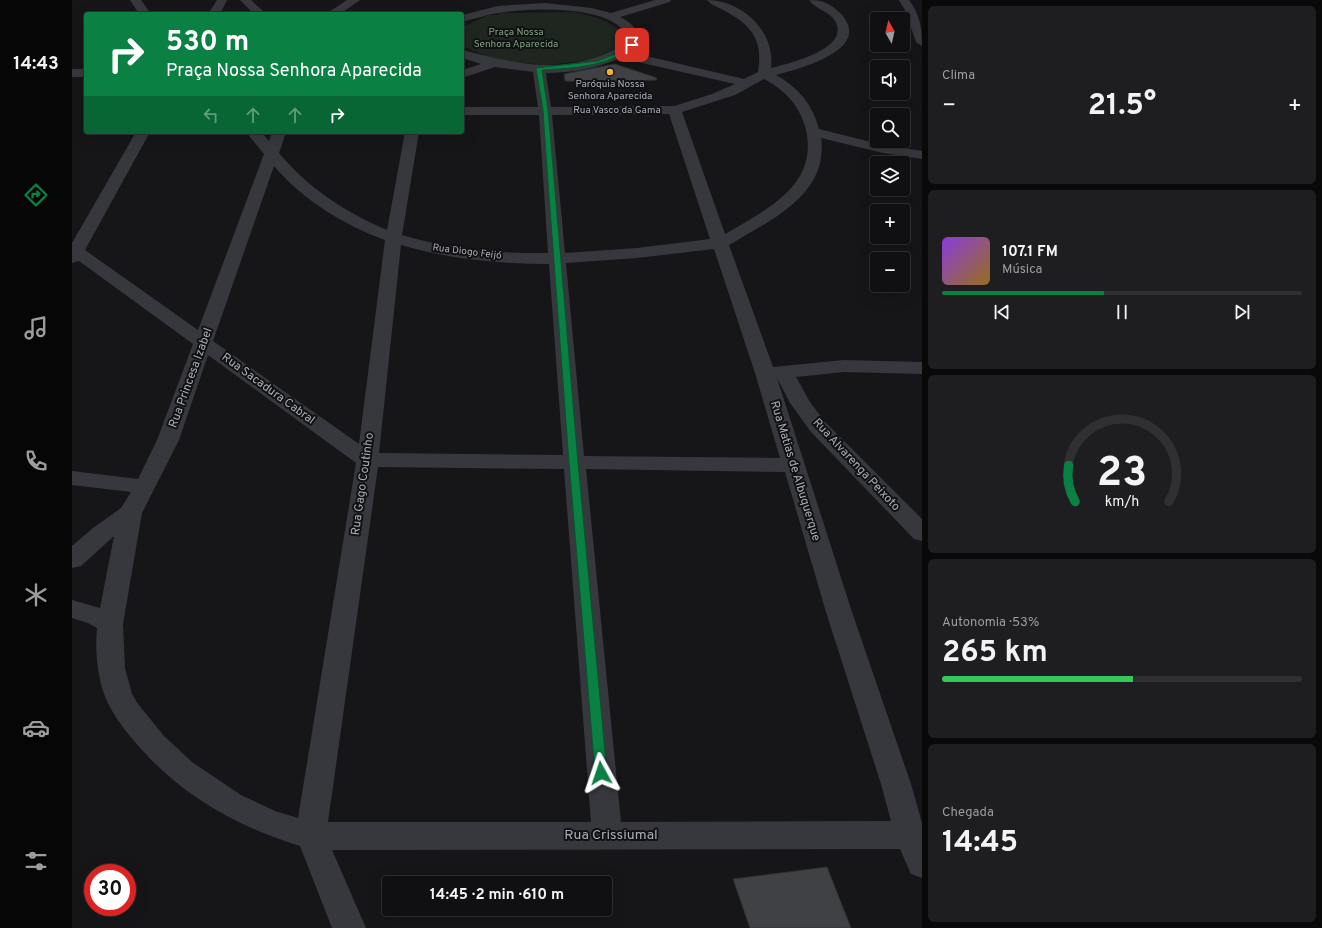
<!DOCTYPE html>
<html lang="pt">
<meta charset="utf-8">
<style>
body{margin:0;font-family:Overpass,sans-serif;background:#1e1e20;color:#f1f3f6;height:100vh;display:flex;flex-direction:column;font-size:15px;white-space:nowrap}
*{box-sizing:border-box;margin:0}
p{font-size:13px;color:#9c9d9f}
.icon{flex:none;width:22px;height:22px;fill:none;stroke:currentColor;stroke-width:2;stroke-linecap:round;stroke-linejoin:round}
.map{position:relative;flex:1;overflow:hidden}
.side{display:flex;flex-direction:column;gap:6px;padding:6px;background:#09090a;width:400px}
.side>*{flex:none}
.top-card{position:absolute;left:12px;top:12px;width:380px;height:122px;border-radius:4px;box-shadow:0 4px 16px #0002,0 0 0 1px #303032;background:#0b8043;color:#fff;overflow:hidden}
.needle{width:26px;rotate:352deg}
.tools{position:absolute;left:798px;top:12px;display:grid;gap:8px}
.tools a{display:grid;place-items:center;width:40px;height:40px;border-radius:4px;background:#101012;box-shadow:0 4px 16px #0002,0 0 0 1px #303032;font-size:20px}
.speed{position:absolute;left:12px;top:864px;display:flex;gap:8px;font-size:20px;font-weight:700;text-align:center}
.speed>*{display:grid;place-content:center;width:52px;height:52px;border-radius:50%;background:#101012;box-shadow:0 4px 16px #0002,0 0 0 1px #303032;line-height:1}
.speed .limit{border:6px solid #d22;background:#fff;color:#111}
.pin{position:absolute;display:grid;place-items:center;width:34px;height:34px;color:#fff;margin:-17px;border-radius:8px;box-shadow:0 2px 6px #0006}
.me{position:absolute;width:44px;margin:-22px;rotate:355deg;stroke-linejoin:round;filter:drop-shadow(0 0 3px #0008)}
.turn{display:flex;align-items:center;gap:14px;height:84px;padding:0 16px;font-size:18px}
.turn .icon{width:52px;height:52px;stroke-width:2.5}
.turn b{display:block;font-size:28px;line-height:34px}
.lanes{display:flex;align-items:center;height:38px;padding:0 16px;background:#0003;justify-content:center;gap:20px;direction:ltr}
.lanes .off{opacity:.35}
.big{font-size:30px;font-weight:700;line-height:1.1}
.side .card{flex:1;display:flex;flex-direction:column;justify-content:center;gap:6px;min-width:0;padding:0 14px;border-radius:6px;background:#1e1e20}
.side .dial{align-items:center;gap:0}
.dial svg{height:104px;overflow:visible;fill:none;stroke:#303032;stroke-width:7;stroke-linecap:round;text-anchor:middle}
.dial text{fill:#f1f3f6;stroke:none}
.song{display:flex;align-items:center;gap:12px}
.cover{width:48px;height:48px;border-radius:6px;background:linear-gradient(135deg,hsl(270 70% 55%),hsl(40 70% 35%))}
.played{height:4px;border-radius:2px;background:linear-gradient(90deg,#0b8043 45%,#303032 45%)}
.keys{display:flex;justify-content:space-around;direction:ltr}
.heat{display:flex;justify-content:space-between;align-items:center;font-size:22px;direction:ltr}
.charge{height:6px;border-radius:3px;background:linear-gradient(90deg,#34c759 53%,#303032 0)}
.trip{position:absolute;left:310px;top:876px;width:230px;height:40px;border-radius:4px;background:#101012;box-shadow:0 4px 16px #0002,0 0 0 1px #303032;font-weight:700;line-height:40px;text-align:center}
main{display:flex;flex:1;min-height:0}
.menu{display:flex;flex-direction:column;width:72px;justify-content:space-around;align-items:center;background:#060607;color:#9c9d9f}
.menu .icon{width:28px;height:28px}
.menu .active{color:#0b8043}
.menu b{font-size:18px;color:#f1f3f6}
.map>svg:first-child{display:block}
</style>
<main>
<nav class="menu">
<b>14:43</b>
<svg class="icon active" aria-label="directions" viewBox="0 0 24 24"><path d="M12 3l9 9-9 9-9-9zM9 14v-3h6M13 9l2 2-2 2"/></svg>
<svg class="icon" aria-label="music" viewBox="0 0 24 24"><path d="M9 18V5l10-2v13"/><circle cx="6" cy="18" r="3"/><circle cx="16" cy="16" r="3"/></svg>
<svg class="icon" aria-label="phone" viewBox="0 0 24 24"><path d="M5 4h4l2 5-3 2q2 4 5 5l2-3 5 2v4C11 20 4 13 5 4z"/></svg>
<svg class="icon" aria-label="climate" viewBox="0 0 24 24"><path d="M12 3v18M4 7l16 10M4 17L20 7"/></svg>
<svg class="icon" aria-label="car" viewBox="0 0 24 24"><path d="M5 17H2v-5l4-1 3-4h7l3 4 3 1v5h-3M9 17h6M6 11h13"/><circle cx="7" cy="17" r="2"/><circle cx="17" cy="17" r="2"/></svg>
<svg class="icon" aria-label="filters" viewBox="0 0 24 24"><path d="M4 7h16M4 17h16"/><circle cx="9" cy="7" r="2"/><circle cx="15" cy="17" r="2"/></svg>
</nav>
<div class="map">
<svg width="850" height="928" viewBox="0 0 850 928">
<rect width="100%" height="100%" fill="#161618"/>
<path fill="#1e261f" d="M502 12C521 16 537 20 552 34L544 48 517 60 475 65 427 61 390 46V27L416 15H427V13Z"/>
<path fill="#404145" stroke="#303034" d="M543 64 585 78 584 80 536 82 493 81 492 74Z
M755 867 779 928H678L661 879Z"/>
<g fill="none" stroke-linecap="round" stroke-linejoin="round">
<path fill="#37383d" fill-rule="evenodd" d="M58 0H69L79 14H67Z
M145 0H155L148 14H136Z
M168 0H179L194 14H182Z
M275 0H288L268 14H254Z
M583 0H599L598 2 548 17C562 25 567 29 566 45L557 52 672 79 686 72C691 41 681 26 653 11 648 8 639 5 635 0 670 0 704 32 699 68 715 64 780 49 763 21 757 11 743 9 737 0 751 0 759 4 769 14 802 50 726 69 704 75 726 87 741 105 747 129L811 145 850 151V159L811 153 749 138C756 184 716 211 681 231 673 235 665 241 657 245L701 367 772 360 850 362V374L772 372 724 377 738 402 753 422 850 519V541L842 539 739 432 718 403 705 378 780 612 839 784 850 823V878L839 874 828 849 260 850 294 928H260L228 846C163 826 107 794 63 742 51 728 39 712 32 694 25 673 23 650 25 628L16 623 0 618V600L28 608 42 536 9 566 0 568V546L21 528 49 508 59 492 0 485V471L66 479 85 440 121 344 7 261 0 263V243L64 132H78L13 250 126 330 192 154 174 132H189L197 141 200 132H214L207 153C236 188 273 212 315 230L333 132H347L330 235C378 249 427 254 476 253L467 115H390V107H466L461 72 423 67 390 78V70L409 64 390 58V50C449 65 499 77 554 43L555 35C537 4 457 8 426 13 413 15 402 19 390 22V15L426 6 473 3 520 8 539 13ZM548 58 663 84 640 94 602 106 479 107 474 73C499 73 526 68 548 58ZM692 79C713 90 726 104 733 126 749 185 695 209 653 234L610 112 663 95ZM597 114 638 239 565 248 493 253 480 115ZM202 166C231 200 272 225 313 240L287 444 141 341ZM329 245C377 259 427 264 477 264L491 455 307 453ZM642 249 683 373 708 458 512 456 494 263 565 258ZM136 355 284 463 226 818 203 811 169 795 120 762 92 736 66 704 60 694 53 668 51 624 70 513 107 440ZM306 467 492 469 519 822H256ZM514 469 713 472 754 612 809 784 819 821 549 822Z
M827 0H837C848 15 850 27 850 46L844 42 833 10Z
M0 69H14V77H0Z"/>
</g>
<path fill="#0b8043" stroke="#07532c" d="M560 43 561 46C536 67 502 68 470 70L476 110 480 155 506 462 535 773 534 776 529 778 525 776 523 773 497 462 474 155 471 110 464 68 526 61 546 53Z"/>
<circle fill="#f2b134" stroke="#111113" stroke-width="1.5" cx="538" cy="72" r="4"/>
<g text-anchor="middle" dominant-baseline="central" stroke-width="4" stroke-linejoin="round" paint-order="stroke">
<g font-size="10" fill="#7fa381" stroke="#111113">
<text x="444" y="32">Praça Nossa<tspan x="444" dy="12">Senhora Aparecida</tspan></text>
</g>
<g font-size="10" fill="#a8adb8" stroke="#111113">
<text x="538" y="84">Paróquia Nossa<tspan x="538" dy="12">Senhora Aparecida</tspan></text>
</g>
<g font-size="10" fill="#a8adb8" stroke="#111113">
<text x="545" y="110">Rua Vasco da Gama</text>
<text transform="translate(395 252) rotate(7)">Rua Diogo Feijó</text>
</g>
<g font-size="12" fill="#a8adb8" stroke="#111113">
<text transform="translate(119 378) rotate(-70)">Rua Princesa Izabel</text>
<text transform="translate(196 389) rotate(36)">Rua Sacadura Cabral</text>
<text transform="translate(784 465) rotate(47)">Rua Alvarenga Peixoto</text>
<text transform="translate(723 471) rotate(73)">Rua Matias de Albuquerque</text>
<text transform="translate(291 484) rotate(-82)">Rua Gago Coutinho</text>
</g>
<g font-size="14" fill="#a8adb8" stroke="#111113">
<text x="539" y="835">Rua Crissiumal</text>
</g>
</g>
</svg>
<div class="tools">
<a><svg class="needle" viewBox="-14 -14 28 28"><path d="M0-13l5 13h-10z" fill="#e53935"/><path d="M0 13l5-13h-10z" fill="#9c9d9f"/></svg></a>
<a><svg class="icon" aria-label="sound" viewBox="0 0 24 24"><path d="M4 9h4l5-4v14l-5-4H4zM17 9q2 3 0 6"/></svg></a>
<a><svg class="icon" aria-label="search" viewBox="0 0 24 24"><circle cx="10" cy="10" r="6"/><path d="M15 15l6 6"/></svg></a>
<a><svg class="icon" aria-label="layers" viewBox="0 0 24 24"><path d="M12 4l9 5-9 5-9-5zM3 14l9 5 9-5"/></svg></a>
<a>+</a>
<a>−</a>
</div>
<div class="speed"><div class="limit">30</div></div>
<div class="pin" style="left:560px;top:45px;background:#d93025"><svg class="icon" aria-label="arrive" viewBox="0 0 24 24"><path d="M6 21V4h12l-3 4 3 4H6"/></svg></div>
<svg class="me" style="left:529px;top:773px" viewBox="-20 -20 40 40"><path d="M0-17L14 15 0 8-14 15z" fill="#0b8043" stroke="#fff" stroke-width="4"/></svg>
<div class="trip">14:45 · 2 min · 610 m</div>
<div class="top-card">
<div class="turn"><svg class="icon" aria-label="right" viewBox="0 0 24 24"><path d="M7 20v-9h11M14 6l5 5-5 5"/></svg><div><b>530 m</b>Praça Nossa Senhora Aparecida</div></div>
<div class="lanes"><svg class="icon off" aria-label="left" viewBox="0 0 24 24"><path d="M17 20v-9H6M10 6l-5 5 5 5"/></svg><svg class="icon off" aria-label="ahead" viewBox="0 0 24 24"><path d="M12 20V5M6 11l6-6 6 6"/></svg><svg class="icon off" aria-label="ahead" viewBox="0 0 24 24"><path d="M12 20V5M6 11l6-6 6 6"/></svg><svg class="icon" aria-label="right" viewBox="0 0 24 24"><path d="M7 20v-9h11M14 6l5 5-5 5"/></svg></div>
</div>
</div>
<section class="side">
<div class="card"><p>Clima</p>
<div class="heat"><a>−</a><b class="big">21.5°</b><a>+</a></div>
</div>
<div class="card">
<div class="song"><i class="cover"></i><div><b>107.1 FM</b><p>Música</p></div></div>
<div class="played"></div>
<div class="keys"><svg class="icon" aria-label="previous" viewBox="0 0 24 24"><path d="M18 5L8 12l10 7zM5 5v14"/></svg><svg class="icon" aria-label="pause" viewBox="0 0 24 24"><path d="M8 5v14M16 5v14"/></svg><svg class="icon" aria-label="next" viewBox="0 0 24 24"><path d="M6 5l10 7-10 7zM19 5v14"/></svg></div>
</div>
<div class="card dial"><svg viewBox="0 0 100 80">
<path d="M14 69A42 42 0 1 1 86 69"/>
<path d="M14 69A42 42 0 0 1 9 41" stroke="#0b8043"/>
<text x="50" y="56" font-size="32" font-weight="700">23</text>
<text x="50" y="72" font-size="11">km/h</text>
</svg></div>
<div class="card"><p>Autonomia · 53%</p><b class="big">265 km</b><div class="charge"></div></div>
<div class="card"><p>Chegada</p><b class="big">14:45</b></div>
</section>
</main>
